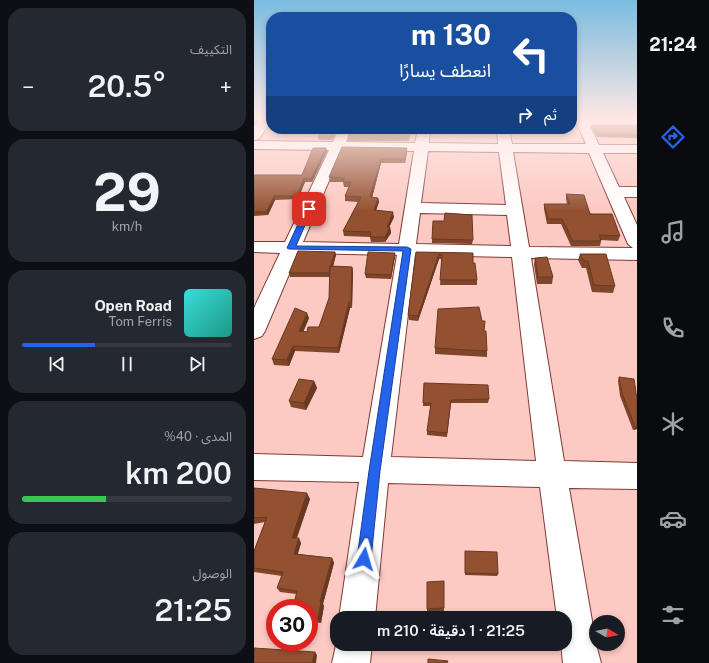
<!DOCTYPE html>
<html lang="ar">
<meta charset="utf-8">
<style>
body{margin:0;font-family:"Public Sans","Noto Sans Arabic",sans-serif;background:#242831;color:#f1f3f6;direction:rtl;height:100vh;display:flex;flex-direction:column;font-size:15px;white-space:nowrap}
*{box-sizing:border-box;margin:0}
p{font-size:13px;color:#9ea1a6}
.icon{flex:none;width:22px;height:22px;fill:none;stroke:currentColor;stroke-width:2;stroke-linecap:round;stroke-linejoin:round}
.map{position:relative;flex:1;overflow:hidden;direction:ltr}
.details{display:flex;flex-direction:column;gap:8px;padding:8px;background:#0d0f14;width:254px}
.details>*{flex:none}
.hud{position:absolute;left:12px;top:12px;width:311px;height:122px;border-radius:16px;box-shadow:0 2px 6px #0003;direction:rtl;background:#1a4fa0;color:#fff;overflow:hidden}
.needle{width:26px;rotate:99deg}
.controls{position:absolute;left:335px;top:615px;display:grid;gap:8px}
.controls a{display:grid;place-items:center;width:36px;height:36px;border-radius:50%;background:#171b24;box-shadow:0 2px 6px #0003;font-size:20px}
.speed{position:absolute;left:12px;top:599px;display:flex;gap:8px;font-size:20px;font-weight:700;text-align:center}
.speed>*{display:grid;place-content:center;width:52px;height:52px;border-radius:50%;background:#171b24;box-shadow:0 2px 6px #0003;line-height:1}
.speed .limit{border:6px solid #d22;background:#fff;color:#111}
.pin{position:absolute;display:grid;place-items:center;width:34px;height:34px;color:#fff;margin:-17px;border-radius:8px;box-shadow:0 2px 6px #0006}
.me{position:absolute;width:44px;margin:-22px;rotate:7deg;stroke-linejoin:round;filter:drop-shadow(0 0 3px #0008)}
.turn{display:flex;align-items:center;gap:14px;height:84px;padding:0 20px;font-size:18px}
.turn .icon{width:52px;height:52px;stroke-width:2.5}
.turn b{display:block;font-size:28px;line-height:34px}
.then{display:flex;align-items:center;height:38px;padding:0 20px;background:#0003;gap:8px;font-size:15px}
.big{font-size:30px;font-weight:600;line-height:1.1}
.details .card{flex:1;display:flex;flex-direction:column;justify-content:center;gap:6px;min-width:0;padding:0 14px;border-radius:16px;background:#242831}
.details .dial{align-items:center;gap:0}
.dial b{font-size:52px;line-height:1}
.song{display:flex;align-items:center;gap:12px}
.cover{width:48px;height:48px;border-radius:6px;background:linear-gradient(135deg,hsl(180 70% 55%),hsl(170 70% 35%))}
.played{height:4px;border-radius:2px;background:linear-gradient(90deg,#2563eb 35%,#363941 35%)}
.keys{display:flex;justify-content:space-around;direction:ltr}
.heat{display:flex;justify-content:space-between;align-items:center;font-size:22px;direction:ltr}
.charge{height:6px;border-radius:3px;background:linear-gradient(90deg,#34c759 40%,#363941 0)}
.trip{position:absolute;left:76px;top:611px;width:242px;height:40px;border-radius:16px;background:#171b24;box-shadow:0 2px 6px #0003;font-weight:600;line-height:40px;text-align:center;direction:rtl}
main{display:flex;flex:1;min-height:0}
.dock{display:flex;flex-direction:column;width:72px;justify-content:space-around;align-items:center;background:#090b0e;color:#9ea1a6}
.dock .icon{width:28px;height:28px}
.dock .selected{color:#2563eb}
.dock b{font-size:18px;color:#f1f3f6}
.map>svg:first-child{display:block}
</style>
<main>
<nav class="dock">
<b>21:24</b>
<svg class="icon selected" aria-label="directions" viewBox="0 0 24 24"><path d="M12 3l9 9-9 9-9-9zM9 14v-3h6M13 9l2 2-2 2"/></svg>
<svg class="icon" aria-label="music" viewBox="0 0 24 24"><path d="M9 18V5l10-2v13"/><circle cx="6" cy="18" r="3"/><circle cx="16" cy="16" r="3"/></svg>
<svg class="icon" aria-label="phone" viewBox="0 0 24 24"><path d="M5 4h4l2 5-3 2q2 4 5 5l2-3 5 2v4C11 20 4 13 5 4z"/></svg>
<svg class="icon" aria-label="climate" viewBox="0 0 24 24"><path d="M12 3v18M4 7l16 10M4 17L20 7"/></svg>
<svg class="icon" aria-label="car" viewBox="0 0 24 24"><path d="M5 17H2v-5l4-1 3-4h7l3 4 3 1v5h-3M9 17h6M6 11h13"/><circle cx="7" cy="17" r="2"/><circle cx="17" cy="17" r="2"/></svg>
<svg class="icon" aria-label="filters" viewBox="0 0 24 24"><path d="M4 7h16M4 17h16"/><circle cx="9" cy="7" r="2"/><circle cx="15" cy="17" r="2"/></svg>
</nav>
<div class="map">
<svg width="383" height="663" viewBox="0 0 383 663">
<rect width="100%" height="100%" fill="#fdc9c3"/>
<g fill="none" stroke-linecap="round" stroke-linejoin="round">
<defs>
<path id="minor" d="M6 119H17V121L5 139 0 140V127Z
M321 119H383V127L336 126 345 145H383V153H349L365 187H383V197H370L383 225V260L277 258 310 461 383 463V489L315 488 342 644 347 663H309L307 644H311V618H303L286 487 134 483 121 618H85L105 482 0 480V454L109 457 143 255 44 253 11 331 8 336 0 339V308L26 253 0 252V242H31L75 150 0 149V141L79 142 85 129H97L92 142 161 143 164 129H176L175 143 244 144 243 129H255L258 144H332ZM88 150 160 151 145 244 49 242ZM174 151 245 152 252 205 167 203ZM259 152 335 153 374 244 379 248 275 247ZM166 213 253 215 257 246 162 244ZM161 255 258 257 282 461 137 457Z
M83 641V644H118L116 663H78Z"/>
</defs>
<use href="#minor" stroke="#803934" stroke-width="2"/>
<use href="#minor" fill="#fff" fill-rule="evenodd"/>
</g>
<path fill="#7f462a" d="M339 125H383V138L343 137 338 128Z
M68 129H83L78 140H65L64 137Z
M97 129H157L155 141H94V138Z
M88 147 153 152 151 163H127L118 197 124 198 125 202 122 211 140 217 135 227H136L137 233 131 242H117L116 237 90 236 89 231 104 202 91 201V196L95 187H90L89 182H76L75 177Z
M72 148 73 151 58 182H51L44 199 21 200 14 215 0 216V175H48Z
M312 194 366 236 364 241 347 240V241L346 246H317L307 224H293L290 209V204H313L312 199Z
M190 221 219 240 218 244 178 243V239Z
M81 252 82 255 79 266 98 267 99 272 98 308H96L85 353 41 351 35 366 20 365 18 359 55 318 49 332H53L65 327 75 298 76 277H36L35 273Z
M162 252 219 253V263L223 280V285H186L188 259H185L164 321 155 320 154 315Z
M326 254 361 286 359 293 338 292 332 268H328L324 260Z
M141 256 137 279 112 278 111 274Z
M281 258 299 277 298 284H283L280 265Z
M230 331 233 351V357L181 354V348Z
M365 377 383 429 379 430 366 396 364 381Z
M60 381 63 388 52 410 37 407 35 401Z
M170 383 235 399 234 403H197L193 437 173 435V431L177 406H169Z
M0 488 56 499 43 538 47 543 44 554 78 558 80 563 69 604 70 606 67 623 55 622V608L42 594 26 592 23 588 28 576 0 572V551L11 522 0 524Z
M211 554 244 574 243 576 211 575Z
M190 581V611H173V609Z"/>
<path fill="#683922" d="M1 119H4L0 124V121Z
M82 129H83L78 140V137Z
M72 148 73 151 58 182 57 179Z
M153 148V152L151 163V159Z
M127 159V163L117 202 116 197Z
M50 178 51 182 44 199 43 196Z
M20 196 21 200 14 215 13 212Z
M124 198 125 202 120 215V210Z
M139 212 140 217 133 232V227Z
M136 227 137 233 131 242V237Z
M81 252 82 255 76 277 75 273Z
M141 253V256L137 279V275Z
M185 254V259L164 321V316Z
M98 267 99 272 98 308 97 302Z
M95 302 96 308 85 353 84 348Z
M53 313 55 318 47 337 45 331Z
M39 346 41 351 35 366 33 360Z
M60 381 63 388 52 410 50 403Z
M383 426V429L379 430 381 427Z
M53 493 56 499 41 542 38 538Z
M45 538 47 543 42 558 40 554Z
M78 558 80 563 69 604 70 606 67 623 64 619 66 602Z
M61 652 63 655 62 663H58Z"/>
<path fill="#945131" stroke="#683922" d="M339 125H383V135L344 134Z
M68 129H82L78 137H64Z
M97 129H156L155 138H94Z
M88 147 153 148 151 159H127L116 197 124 198 120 210 139 212 133 227H136L131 237H116L117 232 89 231 107 197 91 196 97 182H89L90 178 75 177Z
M59 148H72L57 179 50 178 43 196H20L13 212H0V175H48Z
M312 194 330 195 336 214H358L366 236 345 235 347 241H319L308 219H294L290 204H316Z
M191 213 218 215 219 240 178 239 179 221H190Z
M44 251 81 252 77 266H76L75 273H35Z
M114 252 141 253 137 275 111 274Z
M162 252 219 253V263H221L223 280H186L188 255 185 254 164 316 154 315Z
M326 254H352L361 286 340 285 334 261H330Z
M293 257 299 277H284L281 258Z
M76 266 98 267 97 302H95L84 348 39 346 33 360 18 359 41 308 53 313 45 331 53 332 54 327H65L75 298Z
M225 307 228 321H231L230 331H232L233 351 181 348 184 309Z
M365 377 380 379 383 399V426L381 427 368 393Z
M45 379 60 381 50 403 35 401Z
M170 383 234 385 235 399 197 400 193 433 173 431 177 403H169Z
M0 488 53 493 38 538H45L40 554 78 558 66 602H67L64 619H55V608H39L43 591 23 588 29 572 0 568V551L13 517 0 518Z
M211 551 243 552 244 574 211 573Z
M190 581V608L173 609V582Z
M0 648 61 652 58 663H0Z
M174 659 194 661 193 663H174Z"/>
<linearGradient id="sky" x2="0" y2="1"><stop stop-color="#7abce0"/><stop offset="0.56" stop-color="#fee7e4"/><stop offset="1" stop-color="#fee7e4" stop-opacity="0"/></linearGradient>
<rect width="383" height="211" fill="url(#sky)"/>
<path fill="#2563eb" stroke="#184099" d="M55 207 58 209 42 246 153 247 157 249 126 471 117 559 115 564 110 566 105 564 103 559 115 471 149 251 35 249 33 248 51 209Z"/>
</svg>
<div class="controls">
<a><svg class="needle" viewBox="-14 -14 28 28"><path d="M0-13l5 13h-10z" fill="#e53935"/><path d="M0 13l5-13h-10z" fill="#9ea1a6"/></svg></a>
</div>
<div class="speed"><div class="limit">30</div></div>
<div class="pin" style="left:55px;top:209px;background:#d93025"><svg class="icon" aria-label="arrive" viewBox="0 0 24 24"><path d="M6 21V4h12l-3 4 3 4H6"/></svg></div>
<svg class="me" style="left:110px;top:559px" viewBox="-20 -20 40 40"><path d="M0-17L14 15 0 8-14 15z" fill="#2563eb" stroke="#fff" stroke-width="4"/></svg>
<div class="trip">21:25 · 1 دقيقة · 210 m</div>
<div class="hud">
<div class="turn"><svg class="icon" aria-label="left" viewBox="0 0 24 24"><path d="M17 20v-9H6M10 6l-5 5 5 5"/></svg><div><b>130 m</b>انعطف يسارًا</div></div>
<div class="then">ثم<svg class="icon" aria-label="right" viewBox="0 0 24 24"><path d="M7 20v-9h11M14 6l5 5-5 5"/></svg></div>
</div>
</div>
<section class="details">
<div class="card"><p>التكييف</p>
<div class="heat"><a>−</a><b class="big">20.5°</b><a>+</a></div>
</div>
<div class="card dial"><b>29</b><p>km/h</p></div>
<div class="card">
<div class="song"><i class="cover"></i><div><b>Open Road</b><p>Tom Ferris</p></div></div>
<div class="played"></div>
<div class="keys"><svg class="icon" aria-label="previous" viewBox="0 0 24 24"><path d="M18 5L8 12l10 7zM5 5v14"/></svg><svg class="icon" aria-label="pause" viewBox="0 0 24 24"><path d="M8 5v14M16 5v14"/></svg><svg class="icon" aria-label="next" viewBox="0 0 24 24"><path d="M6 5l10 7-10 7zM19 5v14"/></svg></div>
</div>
<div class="card"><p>المدى · 40%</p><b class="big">200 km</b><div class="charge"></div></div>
<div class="card"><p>الوصول</p><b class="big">21:25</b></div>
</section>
</main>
